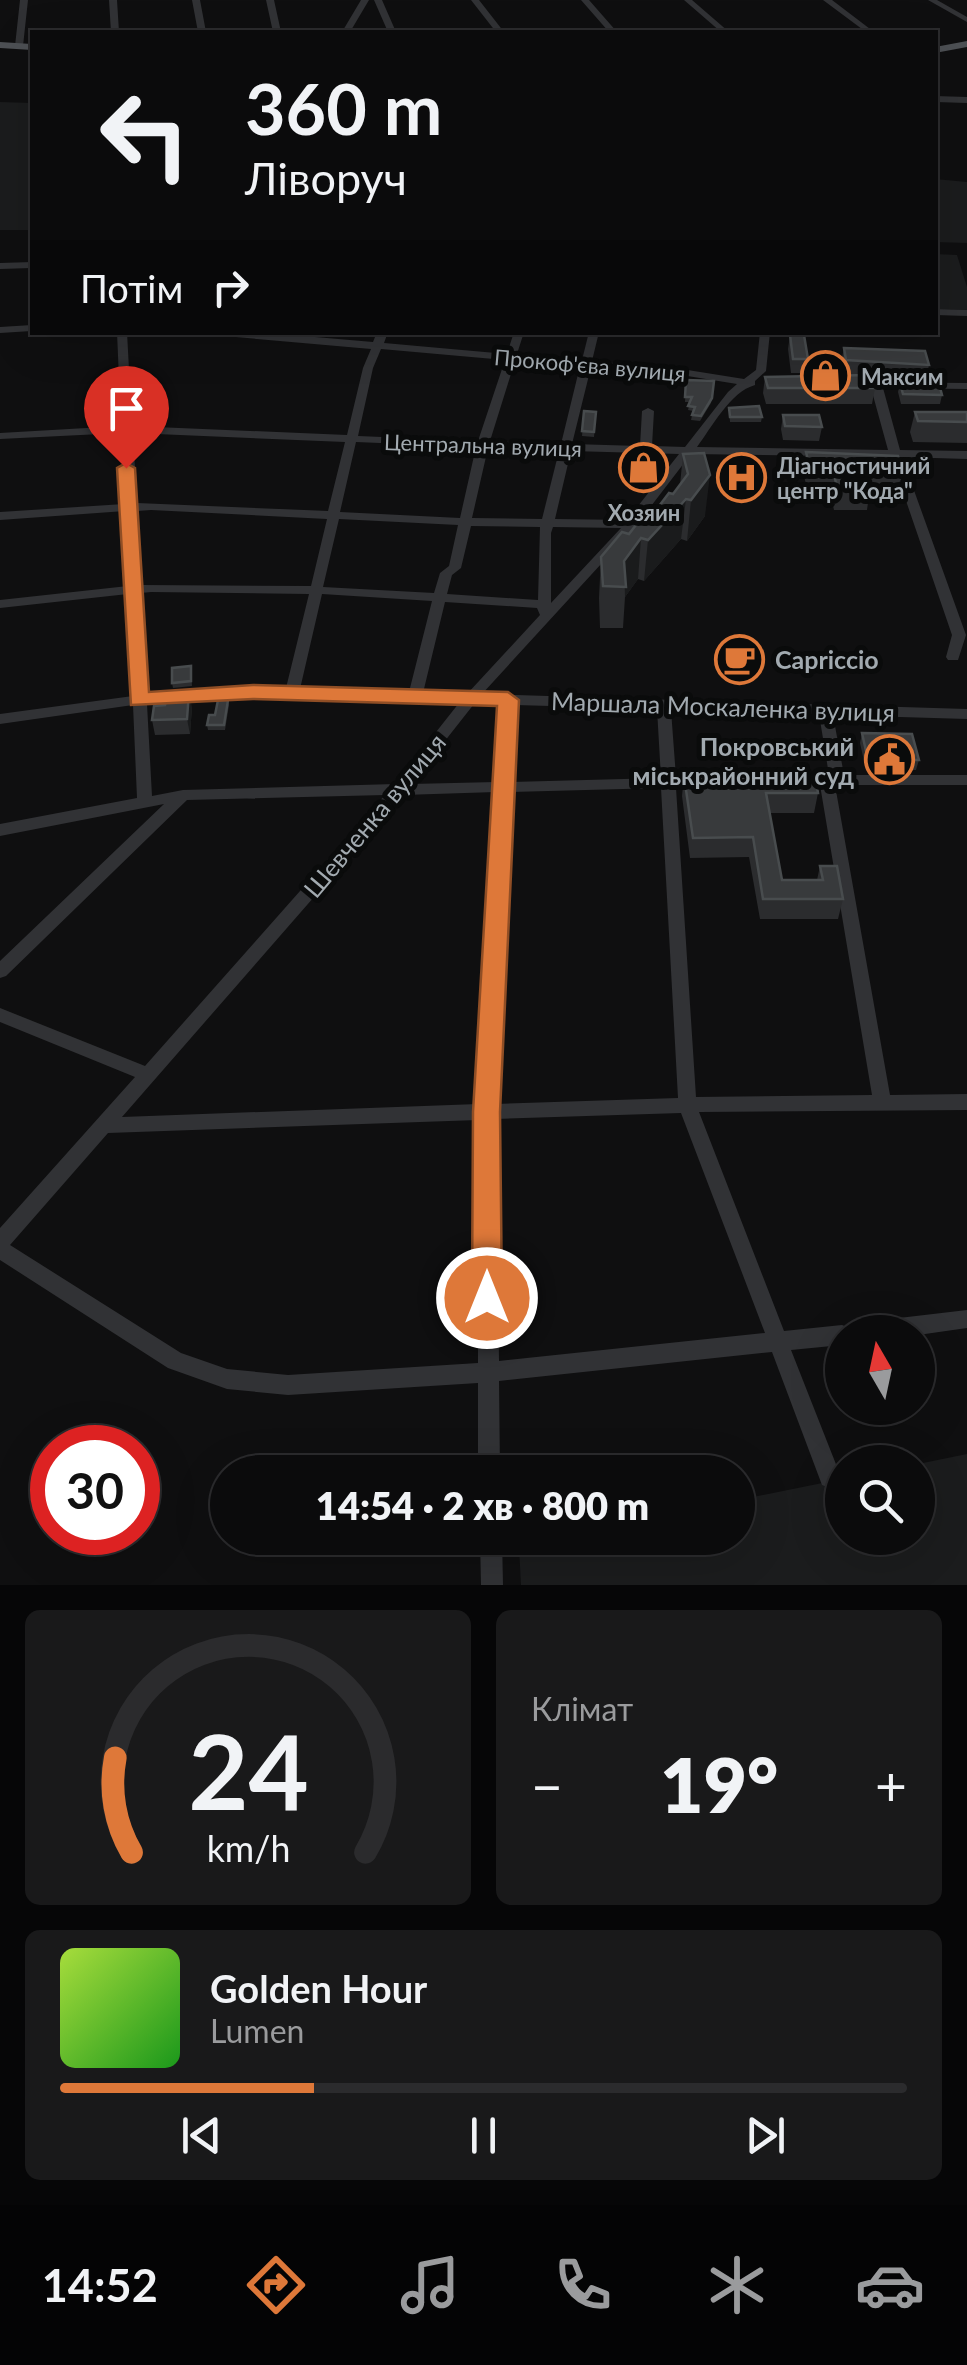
<!DOCTYPE html>
<html lang="uk">
<meta charset="utf-8">
<style>
body{margin:0;font-family:Lato,sans-serif;background:#19191a;color:#f1f3f6;height:100vh;display:flex;flex-direction:column;font-size:38px;white-space:nowrap}
*{box-sizing:border-box;margin:0}
p{font-size:32px;color:#9a9b9d}
.icon{flex:none;width:55px;height:55px;fill:none;stroke:currentColor;stroke-width:2;stroke-linecap:round;stroke-linejoin:round}
.map{position:relative;height:1585px;overflow:hidden}
.drawer{display:flex;flex-direction:column;gap:25px;padding:25px;background:#060607;flex:1}
.drawer>*{flex:none}
.top-card{position:absolute;left:30px;top:30px;width:908px;height:305px;border-radius:0px;box-shadow:0 10px 40px #0002,0 0 0 2px #2b2b2d;background:#0b0b0c;color:#f1f3f6;overflow:hidden}
.needle{width:65px;rotate:351deg}
.controls{position:absolute;left:825px;top:1315px;display:grid;gap:20px}
.controls a{display:grid;place-items:center;width:110px;height:110px;border-radius:50%;background:#0b0b0c;box-shadow:0 10px 40px #0002,0 0 0 2px #2b2b2d;font-size:50px}
.speed{position:absolute;left:30px;top:1425px;display:flex;gap:20px;font-size:50px;font-weight:700;text-align:center}
.speed>*{display:grid;place-content:center;width:130px;height:130px;border-radius:50%;background:#0b0b0c;box-shadow:0 10px 40px #0002,0 0 0 2px #2b2b2d;line-height:1}
.speed .limit{border:15px solid #d22;background:#fff;color:#111}
.pin{position:absolute;display:grid;place-items:center;width:85px;height:85px;color:#fff;margin:-102px -42px;border-radius:50% 50% 50% 0;rotate:-45deg;box-shadow:0 0 10px #0007}
.pin .icon{rotate:45deg}
.me{position:absolute;width:110px;margin:-55px;rotate:0deg;stroke-linejoin:round;filter:drop-shadow(0 0 8px #0008)}
.turn{display:flex;align-items:center;gap:35px;height:210px;padding:0 50px;font-size:45px}
.turn .icon{width:130px;height:130px;stroke-width:2.5}
.turn b{display:block;font-size:70px;line-height:85px}
.then{display:flex;align-items:center;height:95px;padding:0 50px;background:#0003;gap:20px;font-size:38px}
.big{font-size:75px;font-weight:800;line-height:1.1}
.drawer .tile{flex:1;display:flex;flex-direction:column;justify-content:center;gap:15px;min-width:0;padding:0 35px;border-radius:15px;background:#19191a}
.drawer .dial{align-items:center;gap:0}
.dial svg{height:260px;overflow:visible;fill:none;stroke:#2b2b2d;stroke-width:7;stroke-linecap:round;text-anchor:middle}
.dial text{fill:#f1f3f6;stroke:none}
.song{display:flex;align-items:center;gap:30px}
.cover{width:120px;height:120px;border-radius:15px;background:linear-gradient(135deg,hsl(80 70% 55%),hsl(120 70% 35%))}
.played{height:10px;border-radius:5px;background:linear-gradient(90deg,#de7839 30%,#2b2b2d 30%)}
.keys{display:flex;justify-content:space-around;direction:ltr}
.heat{display:flex;justify-content:space-between;align-items:center;font-size:55px;direction:ltr}
.drawer .tiles{flex:1;display:grid;gap:25px;grid-template-columns:1fr 1fr}
.tile:last-child{grid-column:span 2}
.trip{position:absolute;left:210px;top:1455px;width:545px;height:100px;border-radius:50px;background:#0b0b0c;box-shadow:0 10px 40px #0002,0 0 0 2px #2b2b2d;font-weight:800;line-height:100px;text-align:center}
.menu{display:flex;height:160px;justify-content:space-around;align-items:center;background:#040405;color:#9a9b9d}
.menu .icon{width:70px;height:70px}
.menu .current{color:#de7839}
.menu b{font-size:45px;color:#f1f3f6}
.map>svg:first-child{display:block}
</style>
<div class="map">
<svg width="967" height="1585" viewBox="0 0 967 1585">
<rect width="100%" height="100%" fill="#0f0f10"/>
<path fill="#1b1c1d" d="M0 102 32 103V230H0Z
M935 179 967 182V243L935 242Z
M935 254 957 255 967 287V310L935 309Z
M967 1454V1585H521L519 1547 565 1538H738V1500L842 1479V1538H918V1464Z"/>
<g fill="none" stroke-linecap="round" stroke-linejoin="round">
<path fill="#313235" fill-rule="evenodd" d="M20 0H28L23 46 19 48 15 46Z
M109 0H117L119 32H111Z
M192 0H200L206 32H198Z
M266 0H274L281 32H273Z
M361 0H369L350 32H342Z
M374 0H382L396 32H388Z
M471 0H479L504 32H496Z
M581 0H589L617 32H609Z
M684 0H692L729 32H721Z
M823 0H832L874 32H866Z
M928 0H937L967 17V22Z
M935 96 967 97V103L935 102Z
M32 262V268L0 269V263Z
M935 309 967 310V316L935 315Z
M32 325V331L0 333V327Z
M117 332H127L132 426 347 435 363 368 371 349 213 335 208 332H257L373 342 377 332H388L384 343 507 354 514 332H524L517 354 582 360 589 332H599L592 361 675 368 744 379 756 370 760 332H770L766 371 755 381V385C730 392 712 427 697 447L888 450 871 388 850 386V382L967 383V389L883 388 900 450 967 451V459L902 457 966 635 958 660H948L946 657 952 635 891 457 691 454 635 527 482 694 967 709V719L833 715 844 775H967V785H835L890 1095 967 1094V1110L699 1112 784 1331 842 1325 849 1328 851 1332H842V1345L791 1350 841 1477 838 1485 830 1488 822 1485 772 1352 499 1381 500 1472H478V1383L288 1395 227 1389 168 1368 0 1260V1228L135 1077 0 1022V1008L145 1066 385 795 187 800 6 976 0 978V961L164 804 0 836V824L137 798 133 705 0 724V714L133 696 128 594 0 608V600L128 586 125 511 0 520V512L124 504 121 433 0 439V433L121 426ZM381 349 505 360 478 441 358 436 373 368ZM515 361 580 366 561 444 490 441ZM591 367 675 374 737 384 728 392 685 447 652 446 654 411 648 408 642 411 640 446 572 444ZM133 433 345 442 328 511 137 503ZM356 442 476 447 460 518 340 512ZM488 448 559 451 542 519 472 518ZM571 451 679 454 627 520 555 519ZM151 510 327 519 311 586 141 585 137 511ZM339 519 458 525 449 566 440 573 434 593 323 587ZM471 526 540 527 538 600 447 594 452 575 461 568ZM553 527 621 528 551 603V533ZM151 592 309 594 286 688 253 687 147 695 141 593ZM322 594 432 601 409 692 300 689ZM445 602 537 608 540 615 467 694 423 693ZM253 697 459 703 395 784 183 790 152 796 147 704ZM474 704H501L496 782 411 784ZM515 705 657 709 661 778 511 782ZM671 710 819 714 829 775H796L789 780 796 785H820L872 1095 696 1097 676 788 703 787 710 782 703 777H676ZM661 788 678 1098 496 1104 511 792ZM496 792 478 1104 122 1117 403 795ZM681 1113 765 1333 499 1361 496 1119ZM478 1120V1363L288 1375 227 1369 181 1353 10 1245 108 1133Z
M967 1310V1328L918 1335V1332H855L858 1325 865 1322Z
M480 1538H502L503 1585H481Z"/>
<path fill="#4d5054" fill-rule="evenodd" d="M967 41V47L935 53V47Z
M0 42 32 44V50L0 48Z"/>
</g>
<path fill="#2b2c2e" d="M790 335 808 359 805 373H791L788 349Z
M844 348 929 365 926 379 869 376 875 388 872 404H766L763 393 765 377 865 376 843 374 841 362Z
M686 380 714 381 711 403 700 421 691 420 693 411 688 410 690 402H685Z
M900 383 942 395 940 404H901L898 392Z
M729 408 762 417 761 422H730Z
M584 411 596 412 594 437 582 436Z
M915 412H967V443L913 442 910 432Z
M783 415 822 427 819 441 783 440 781 429Z
M631 451 658 463 657 473 631 472Z
M806 452 902 468 898 488H870L867 510H834L828 484H806L803 472Z
M683 454 705 516 687 541 681 539 644 581 638 579 625 597 623 628H600L599 598 601 557 653 514 673 494 680 485Z
M191 666 192 686 173 688 172 683Z
M228 700 229 705 225 730H208L207 725Z
M192 707 190 734 155 735 152 720Z
M862 733 919 760 916 770H866L860 743Z
M684 776 818 793 814 813H770L782 880H817L820 866 843 899 838 919H760L749 857 690 858 682 796Z"/>
<path fill="#1a1b1c" d="M710 475 705 516 687 541 691 500Z
M686 499 681 539 644 581 648 540Z
M641 538 638 579 625 597 624 561Z
M189 692 192 707 190 734 187 719Z"/>
<path fill="#383a3c" stroke="#484c4e" stroke-width="2.5" d="M790 335H804L808 359H793Z
M844 348 925 351 929 365 846 360Z
M869 375 875 388H768L765 377Z
M686 380 714 381 712 398 701 416 692 415 695 407 688 406 692 397H685Z
M900 383 939 384 942 395 903 394Z
M759 406 762 417H730L729 408Z
M584 411 596 412 594 432 582 431Z
M915 412H967V422L918 421Z
M783 415H819L822 427 785 426Z
M631 451 657 454 658 463H632Z
M806 452 898 456 902 468H865L871 490H838L831 464H809Z
M704 453 710 475 691 500 686 499 648 540 641 538 624 561 626 587 603 586 601 557 622 532 629 534 646 512 653 514 669 493 673 494 688 474 683 454Z
M191 666V681L172 683V668Z
M189 692 187 719 152 720 154 706 165 705 167 693Z
M218 700H228L224 725H207L209 715H215Z
M862 733 912 734 919 760H868Z
M684 776H815L818 793H766L782 880H823L820 866H837L843 899H763L753 837 693 838Z"/>
<path fill="#de7839" stroke="#904e25" stroke-width="2.5" d="M126 463 135 468 149 692 253 685 508 692 519 700 500 1112 502 1298 498 1307 487 1312 476 1307 472 1298 473 1112 497 706 253 699 131 705 117 468Z"/>
<defs>
<symbol id="shop-ring" viewBox="-11 -11 22 22"><circle r="9.5" fill="#0a0b0b" stroke="#de7839" stroke-width="1.5"/><path d="M-5-2.5h2.3a2.7 3.5 0 0 1 5.4 0H5L5.5 6h-11ZM-1.5-2.5h3a1.5 2.3 0 0 0-3 0Z" fill="#de7839"/></symbol>
<symbol id="hospital-ring" viewBox="-11 -11 22 22"><circle r="9.5" fill="#0a0b0b" stroke="#de7839" stroke-width="1.5"/><path d="M-5-5h3v3.5h4V-5h3V5h-3V1.5h-4V5h-3Z" fill="#de7839"/></symbol>
<symbol id="cafe-ring" viewBox="-11 -11 22 22"><circle r="9.5" fill="#0a0b0b" stroke="#de7839" stroke-width="1.5"/><path d="M-5.5-4.5H6V0H3Q3 3.5 0 3.5H-2.5Q-5.5 3.5-5.5 0ZM3-3.2v2h1.7v-2ZM-6 4.5H4V6H-6Z" fill="#de7839"/></symbol>
<symbol id="civic-ring" viewBox="-11 -11 22 22"><circle r="9.5" fill="#0a0b0b" stroke="#de7839" stroke-width="1.5"/><path d="M-.6-6.5H3V-4.5H.6V-3L4-1V1h2V6H-6V1h2V-1L-.6-3ZM-1.2 2.5V6h2.4V2.5Z" fill="#de7839"/></symbol>
</defs>
<g fill-rule="evenodd">
<use href="#shop-ring" x="798" y="348" width="55" height="55"/>
<use href="#shop-ring" x="616" y="440" width="55" height="55"/>
<use href="#hospital-ring" x="714" y="450" width="55" height="55"/>
<use href="#cafe-ring" x="712" y="632" width="55" height="55"/>
<use href="#civic-ring" x="862" y="732" width="55" height="55"/>
</g>
<g text-anchor="middle" dominant-baseline="central" stroke-width="10" stroke-linejoin="round" paint-order="stroke">
<g font-size="22" fill="#a2aab0" stroke="#0a0b0b">
<text transform="translate(590 365) rotate(5)">Прокоф'єва вулиця</text>
<text transform="translate(483 445) rotate(2)">Центральна вулиця</text>
</g>
<g font-size="22" font-weight="bold" fill="#a2aab0" stroke="#0a0b0b" text-anchor="start">
<text x="861" y="376">Максим</text>
<text x="777" y="465">Діагностичний<tspan x="777" dy="25">центр "Кода"</tspan></text>
<text x="644" y="512" text-anchor="middle">Хозяин</text>
</g>
<g font-size="25" font-weight="bold" fill="#a2aab0" stroke="#0a0b0b" text-anchor="start">
<text x="775" y="659">Capriccio</text>
<text x="854" y="746" text-anchor="end">Покровський<tspan x="854" dy="29">міськрайонний суд</tspan></text>
</g>
<g font-size="25" fill="#a2aab0" stroke="#0a0b0b">
<text transform="translate(723 706) rotate(2)">Маршала Москаленка вулиця</text>
<text transform="translate(374 815) rotate(-50)">Шевченка вулиця</text>
</g>
</g>
</svg>
<div class="controls">
<a><svg class="needle" viewBox="-14 -14 28 28"><path d="M0-13l5 13h-10z" fill="#e53935"/><path d="M0 13l5-13h-10z" fill="#9a9b9d"/></svg></a>
<a><svg class="icon" aria-label="search" viewBox="0 0 24 24"><circle cx="10" cy="10" r="6"/><path d="M15 15l6 6"/></svg></a>
</div>
<div class="speed"><div class="limit">30</div></div>
<div class="pin" style="left:126px;top:468px;background:#d93025"><svg class="icon" aria-label="arrive" viewBox="0 0 24 24"><path d="M6 21V4h12l-3 4 3 4H6"/></svg></div>
<svg class="me" style="left:487px;top:1298px" viewBox="-20 -20 40 40"><circle r="17" fill="#de7839" stroke="#fff" stroke-width="3"/><path d="M0-11L8 9 0 5-8 9z" fill="#fff"/></svg>
<div class="trip">14:54 · 2 хв · 800 m</div>
<div class="top-card">
<div class="turn"><svg class="icon" aria-label="left" viewBox="0 0 24 24"><path d="M17 20v-9H6M10 6l-5 5 5 5"/></svg><div><b>360 m</b>Ліворуч</div></div>
<div class="then">Потім<svg class="icon" aria-label="right" viewBox="0 0 24 24"><path d="M7 20v-9h11M14 6l5 5-5 5"/></svg></div>
</div>
</div>
<section class="drawer">
<div class="tiles">
<div class="tile dial"><svg viewBox="0 0 100 80">
<path d="M14 69A42 42 0 1 1 86 69"/>
<path d="M14 69A42 42 0 0 1 9 40" stroke="#de7839"/>
<text x="50" y="56" font-size="32" font-weight="700">24</text>
<text x="50" y="72" font-size="11">km/h</text>
</svg></div>
<div class="tile"><p>Клімат</p>
<div class="heat"><a>−</a><b class="big">19°</b><a>+</a></div>
</div>
<div class="tile">
<div class="song"><i class="cover"></i><div><b>Golden Hour</b><p>Lumen</p></div></div>
<div class="played"></div>
<div class="keys"><svg class="icon" aria-label="previous" viewBox="0 0 24 24"><path d="M18 5L8 12l10 7zM5 5v14"/></svg><svg class="icon" aria-label="pause" viewBox="0 0 24 24"><path d="M8 5v14M16 5v14"/></svg><svg class="icon" aria-label="next" viewBox="0 0 24 24"><path d="M6 5l10 7-10 7zM19 5v14"/></svg></div>
</div>
</div>
</section>
<nav class="menu">
<b>14:52</b>
<svg class="icon current" aria-label="directions" viewBox="0 0 24 24"><path d="M12 3l9 9-9 9-9-9zM9 14v-3h6M13 9l2 2-2 2"/></svg>
<svg class="icon" aria-label="music" viewBox="0 0 24 24"><path d="M9 18V5l10-2v13"/><circle cx="6" cy="18" r="3"/><circle cx="16" cy="16" r="3"/></svg>
<svg class="icon" aria-label="phone" viewBox="0 0 24 24"><path d="M5 4h4l2 5-3 2q2 4 5 5l2-3 5 2v4C11 20 4 13 5 4z"/></svg>
<svg class="icon" aria-label="climate" viewBox="0 0 24 24"><path d="M12 3v18M4 7l16 10M4 17L20 7"/></svg>
<svg class="icon" aria-label="car" viewBox="0 0 24 24"><path d="M5 17H2v-5l4-1 3-4h7l3 4 3 1v5h-3M9 17h6M6 11h13"/><circle cx="7" cy="17" r="2"/><circle cx="17" cy="17" r="2"/></svg>
</nav>
